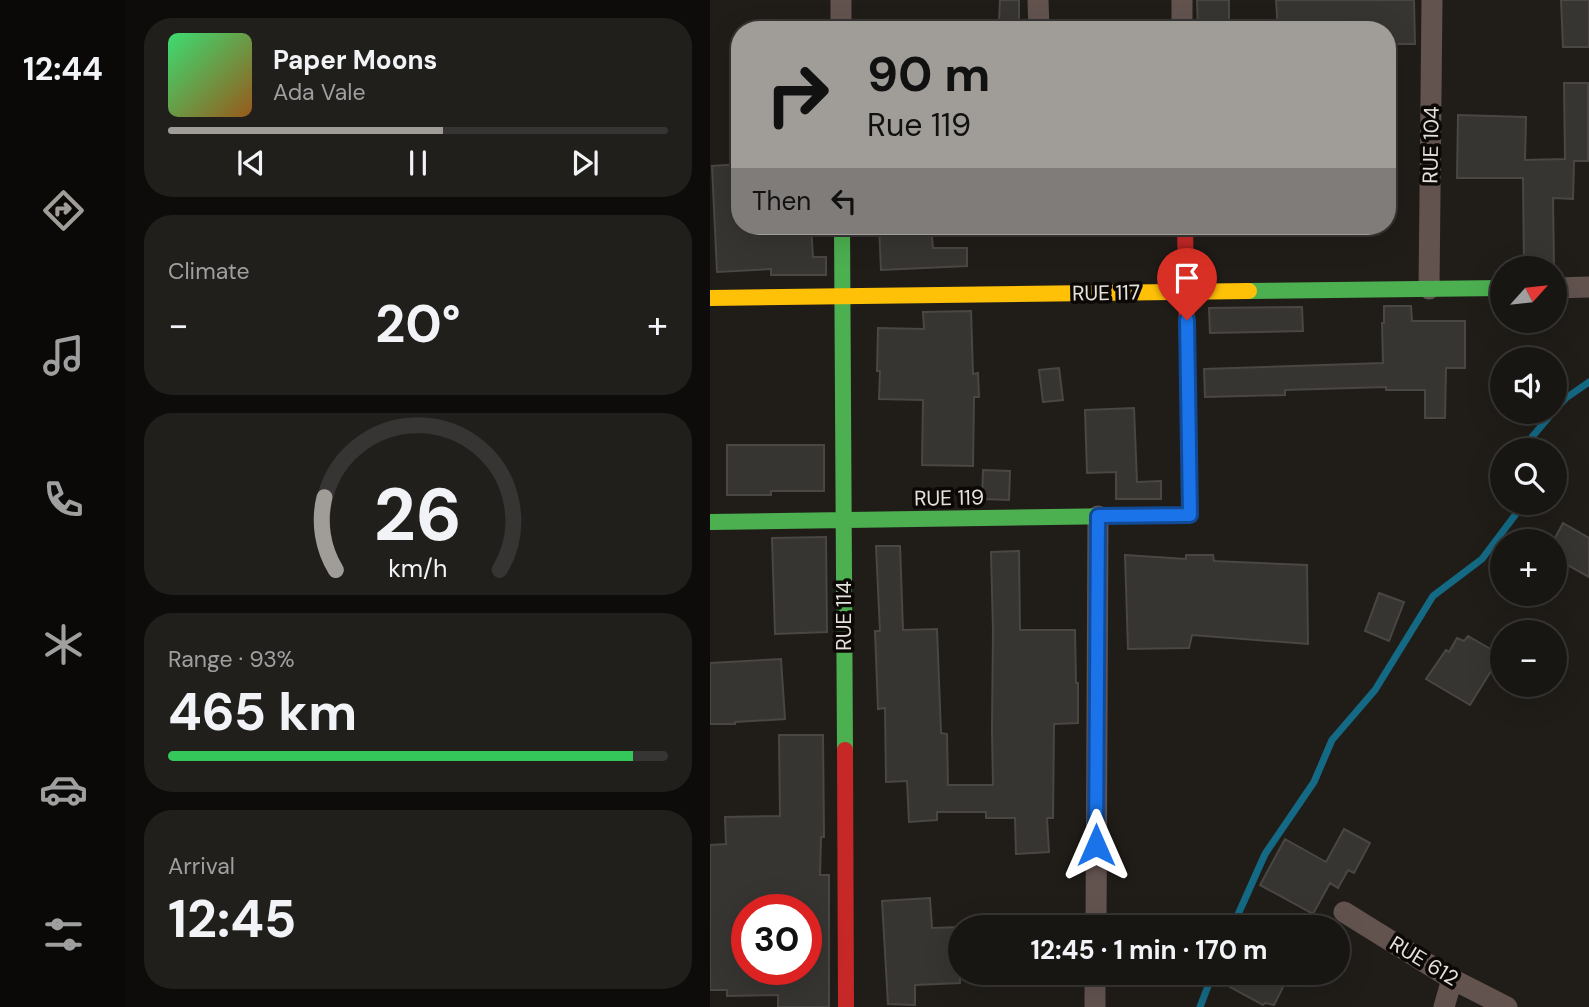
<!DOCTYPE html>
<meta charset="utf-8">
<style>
body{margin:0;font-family:"DM Sans",sans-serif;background:#211f1c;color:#f1f3f6;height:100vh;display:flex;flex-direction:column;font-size:26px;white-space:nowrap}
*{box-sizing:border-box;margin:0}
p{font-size:23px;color:#9f9fa0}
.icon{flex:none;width:38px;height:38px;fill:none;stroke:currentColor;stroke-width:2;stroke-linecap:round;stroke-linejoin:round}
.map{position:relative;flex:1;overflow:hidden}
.panel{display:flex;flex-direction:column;gap:18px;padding:18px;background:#0d0c0a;width:584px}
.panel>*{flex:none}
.banner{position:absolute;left:21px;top:21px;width:665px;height:214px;border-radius:28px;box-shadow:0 7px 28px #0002,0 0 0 2px #363533;background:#a09c98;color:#111;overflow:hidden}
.needle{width:46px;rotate:63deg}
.buttons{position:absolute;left:780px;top:256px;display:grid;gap:14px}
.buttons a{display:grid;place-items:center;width:77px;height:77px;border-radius:50%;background:#181613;box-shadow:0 7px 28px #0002,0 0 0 2px #363533;font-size:35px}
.speed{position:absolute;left:21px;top:894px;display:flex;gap:14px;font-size:35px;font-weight:700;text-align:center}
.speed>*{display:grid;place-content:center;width:91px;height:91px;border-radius:50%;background:#181613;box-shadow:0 7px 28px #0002,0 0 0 2px #363533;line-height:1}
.speed .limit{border:10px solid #d22;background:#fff;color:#111}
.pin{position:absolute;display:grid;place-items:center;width:60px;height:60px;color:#fff;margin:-72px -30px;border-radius:50% 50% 50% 0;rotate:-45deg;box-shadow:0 0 7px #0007}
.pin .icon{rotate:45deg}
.me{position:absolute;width:77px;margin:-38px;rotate:0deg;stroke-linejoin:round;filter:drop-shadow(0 0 5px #0008)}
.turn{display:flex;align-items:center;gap:24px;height:147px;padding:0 21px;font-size:32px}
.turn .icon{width:91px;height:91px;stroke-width:2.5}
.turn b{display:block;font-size:49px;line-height:60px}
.then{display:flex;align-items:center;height:66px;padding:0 21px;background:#0003;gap:14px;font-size:26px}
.big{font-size:52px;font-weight:700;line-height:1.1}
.panel .tile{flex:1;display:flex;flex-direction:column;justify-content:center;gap:10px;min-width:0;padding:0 24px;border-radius:28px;background:#211f1c}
.panel .dial{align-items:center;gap:0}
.dial svg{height:182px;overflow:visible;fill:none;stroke:#363533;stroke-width:7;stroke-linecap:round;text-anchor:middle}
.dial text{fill:#f1f3f6;stroke:none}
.song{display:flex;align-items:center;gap:21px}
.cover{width:84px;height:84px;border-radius:10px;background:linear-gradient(135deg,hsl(140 70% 55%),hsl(30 70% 35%))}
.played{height:7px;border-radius:4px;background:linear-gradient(90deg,#a09c98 55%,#363533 55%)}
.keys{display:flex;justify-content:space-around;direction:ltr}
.heat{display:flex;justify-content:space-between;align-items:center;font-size:38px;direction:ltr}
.charge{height:10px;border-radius:5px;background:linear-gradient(90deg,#34c759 93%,#363533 0)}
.trip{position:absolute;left:238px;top:915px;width:402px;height:70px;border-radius:35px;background:#181613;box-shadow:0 7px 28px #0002,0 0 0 2px #363533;font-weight:700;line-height:70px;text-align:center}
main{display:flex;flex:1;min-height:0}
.menu{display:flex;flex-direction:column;width:126px;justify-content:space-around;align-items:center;background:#0a0908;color:#9f9fa0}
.menu .icon{width:49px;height:49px}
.menu .active{color:#a09c98}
.menu b{font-size:32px;color:#f1f3f6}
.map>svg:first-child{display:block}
</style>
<main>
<nav class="menu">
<b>12:44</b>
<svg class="icon active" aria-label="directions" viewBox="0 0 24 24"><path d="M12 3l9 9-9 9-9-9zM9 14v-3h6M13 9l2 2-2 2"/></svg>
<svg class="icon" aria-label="music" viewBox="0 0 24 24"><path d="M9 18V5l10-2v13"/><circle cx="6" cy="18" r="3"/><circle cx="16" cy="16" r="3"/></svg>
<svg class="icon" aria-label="phone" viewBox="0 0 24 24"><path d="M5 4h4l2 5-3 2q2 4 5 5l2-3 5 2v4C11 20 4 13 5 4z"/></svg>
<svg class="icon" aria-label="climate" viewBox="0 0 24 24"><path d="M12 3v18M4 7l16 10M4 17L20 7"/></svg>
<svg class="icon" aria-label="car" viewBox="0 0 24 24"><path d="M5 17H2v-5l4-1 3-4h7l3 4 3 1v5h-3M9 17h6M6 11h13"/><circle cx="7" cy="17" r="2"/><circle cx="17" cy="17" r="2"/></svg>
<svg class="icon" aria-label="filters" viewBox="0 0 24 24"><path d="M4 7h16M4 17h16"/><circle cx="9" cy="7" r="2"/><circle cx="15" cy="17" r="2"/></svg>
</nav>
<section class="panel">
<div class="tile">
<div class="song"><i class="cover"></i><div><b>Paper Moons</b><p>Ada Vale</p></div></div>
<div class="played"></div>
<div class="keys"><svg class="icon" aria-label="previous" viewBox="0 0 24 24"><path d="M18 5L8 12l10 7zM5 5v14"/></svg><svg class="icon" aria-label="pause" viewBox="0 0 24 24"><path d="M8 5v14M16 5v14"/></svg><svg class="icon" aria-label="next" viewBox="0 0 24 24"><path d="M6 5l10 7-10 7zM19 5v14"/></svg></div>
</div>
<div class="tile"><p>Climate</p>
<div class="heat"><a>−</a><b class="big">20°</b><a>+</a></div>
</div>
<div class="tile dial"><svg viewBox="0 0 100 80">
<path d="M14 69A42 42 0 1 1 86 69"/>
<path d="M14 69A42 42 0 0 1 9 37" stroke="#a09c98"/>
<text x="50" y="56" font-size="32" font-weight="700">26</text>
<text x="50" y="72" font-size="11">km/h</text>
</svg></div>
<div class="tile"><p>Range · 93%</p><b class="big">465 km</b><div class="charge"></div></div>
<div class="tile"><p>Arrival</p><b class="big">12:45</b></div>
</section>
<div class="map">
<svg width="879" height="1007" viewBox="0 0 879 1007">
<rect width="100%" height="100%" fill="#201d19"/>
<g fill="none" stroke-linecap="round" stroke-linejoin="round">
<path stroke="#146a84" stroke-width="7" d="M845 410 856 398 879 382
M821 450 822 437 844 411
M522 928 555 854 604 782 622 740 665 690 723 596 772 559 815 502
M490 1007 503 973"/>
</g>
<path fill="#373531" stroke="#494643" stroke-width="2" fill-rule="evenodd" d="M290 0H309V20H289Z
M487 0H519V30H488Z
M566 0H704L705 44H677V30H568Z
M851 0H879V47H853Z
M854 83H878V161H864L863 199 843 198 844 268H814L813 178H747L748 115 816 117 815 160 855 159Z
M30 164V226H101L103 257H116V275H61V269L7 272 2 166Z
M169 226H221L223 248H257V266L171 270Z
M674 306H701L702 321H755V368H736L735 418H715V390H676V387L575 390V395L495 397 494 369 673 363 672 323H674Z
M592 307 593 331 500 333 499 308Z
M261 311 263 374 268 373 269 397H264L263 466 212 465 213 400 169 399 170 371H167L168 328 214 329 213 312Z
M349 368 353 400 333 402 329 370Z
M424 408 427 482 451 481V499H406V472L377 473 375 410Z
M17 445H114V491H61V495H17Z
M273 470 300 471 299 500 272 499Z
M853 523 879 538V577L845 558V538Z
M116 537 117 632 65 634 62 538Z
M166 546H190L193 630 227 629 231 733 237 734 238 785H283L282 730 283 630 281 552 309 551 310 630H365L366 683H368V723L344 724 343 818H337L339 852 306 854 305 818H276V812H227V820L199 822 197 781 176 782 175 708 168 709 165 631H170Z
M415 555 476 559V555H503L504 561 597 565 598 644 482 635 479 648 418 649Z
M669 593 694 602 679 641 655 631Z
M758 636 791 655 760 705 716 679 736 650 739 652 747 638 754 641Z
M71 659 75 719 25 722V724H0V663Z
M69 735H113L114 837H111L110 875H119V1007H68V995L17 996V990H0V845L16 844 15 817 70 816ZM41 903H92V910H96V970H37V910H41Z
M634 829 660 843 644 873 638 870 628 888 620 883 603 914 550 885 575 839 616 862Z
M220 898 222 928 250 927V983L205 985V1005L178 1004 172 901Z
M526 973H580L564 1005 555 1003 553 1005 520 987Z"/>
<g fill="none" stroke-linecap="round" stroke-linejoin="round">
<path stroke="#62534f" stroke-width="21" d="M131 0V30
M328 0 329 30
M472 0V30
M845 288 879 287
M719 289 722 0
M634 912 742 979 797 1007
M386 928 388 516
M385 1007V973
M734 1007 742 979"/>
<path stroke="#4caf50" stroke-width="16" d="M132 226 135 750
M539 291 793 288
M0 522 480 515V502"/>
<path stroke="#ffc107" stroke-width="16" d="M0 298 539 291"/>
<path stroke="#c62828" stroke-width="16" d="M475 226 480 502
M135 750 136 1007"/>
</g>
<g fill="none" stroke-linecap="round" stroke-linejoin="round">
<defs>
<path id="route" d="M386 845 388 516 480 515 477 320"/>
</defs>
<use href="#route" stroke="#114b97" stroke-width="18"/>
<use href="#route" stroke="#1a73e8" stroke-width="12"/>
</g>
<g text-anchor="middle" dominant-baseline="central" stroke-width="7" stroke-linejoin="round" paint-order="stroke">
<g font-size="21" fill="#e5e1dc" stroke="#0b0805">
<text transform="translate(721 145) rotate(-89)">RUE 104</text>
<text transform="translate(396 293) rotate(-1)">RUE 117</text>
<text transform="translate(239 498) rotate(-1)">RUE 119</text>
<text transform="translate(134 616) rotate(-90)">RUE 114</text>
<text transform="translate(714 961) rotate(31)">RUE 612</text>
</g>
</g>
</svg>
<div class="buttons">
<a><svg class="needle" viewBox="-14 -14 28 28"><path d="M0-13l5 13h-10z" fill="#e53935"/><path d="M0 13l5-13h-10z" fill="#9f9fa0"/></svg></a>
<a><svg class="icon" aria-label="sound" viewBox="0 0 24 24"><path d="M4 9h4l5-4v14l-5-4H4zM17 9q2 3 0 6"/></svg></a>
<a><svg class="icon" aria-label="search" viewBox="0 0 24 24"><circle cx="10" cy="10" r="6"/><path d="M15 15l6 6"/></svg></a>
<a>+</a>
<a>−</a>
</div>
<div class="speed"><div class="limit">30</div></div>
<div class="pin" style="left:477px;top:320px;background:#d93025"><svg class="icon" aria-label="arrive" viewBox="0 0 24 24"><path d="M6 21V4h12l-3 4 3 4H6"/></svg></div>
<svg class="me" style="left:386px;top:845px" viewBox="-20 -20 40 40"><path d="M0-17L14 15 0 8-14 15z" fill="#1a73e8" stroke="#fff" stroke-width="4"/></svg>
<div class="trip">12:45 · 1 min · 170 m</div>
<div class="banner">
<div class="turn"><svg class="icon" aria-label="right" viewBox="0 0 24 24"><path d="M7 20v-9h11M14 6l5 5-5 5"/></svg><div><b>90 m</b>Rue 119</div></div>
<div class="then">Then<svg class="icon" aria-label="left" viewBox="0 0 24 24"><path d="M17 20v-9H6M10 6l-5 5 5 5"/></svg></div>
</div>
</div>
</main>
